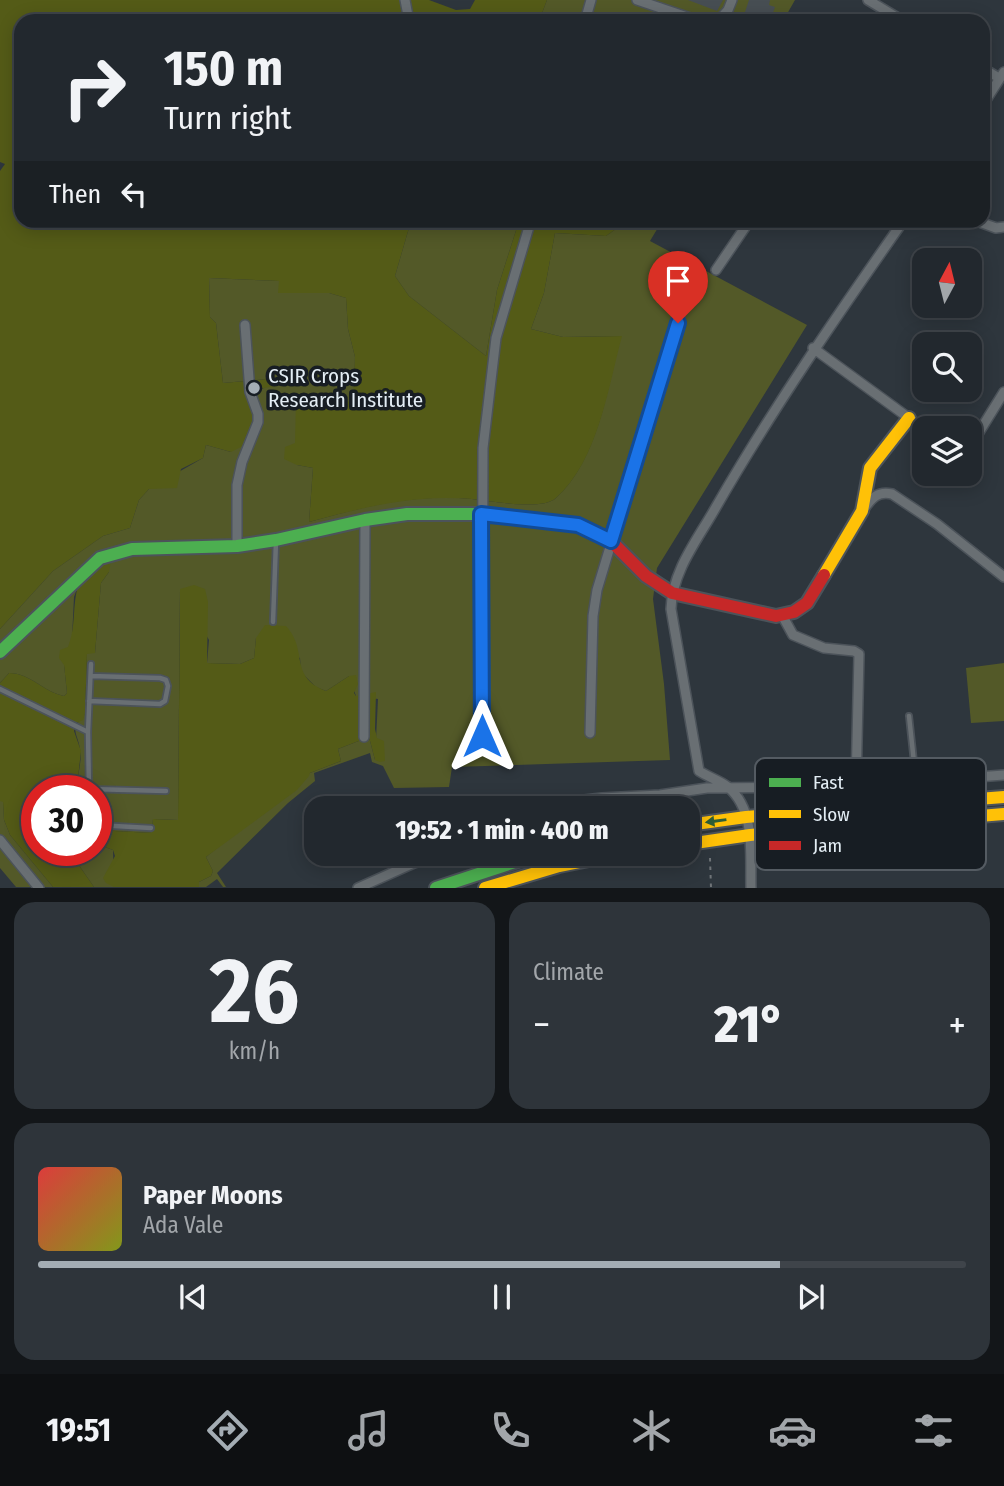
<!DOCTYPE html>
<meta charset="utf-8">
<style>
body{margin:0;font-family:"Fira Sans Condensed",sans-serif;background:#2e343a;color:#f1f3f6;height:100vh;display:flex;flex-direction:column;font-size:26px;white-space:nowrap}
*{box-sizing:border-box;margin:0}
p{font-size:23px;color:#a2a6aa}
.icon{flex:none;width:38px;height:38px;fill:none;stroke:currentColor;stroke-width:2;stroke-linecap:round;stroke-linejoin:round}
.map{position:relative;height:888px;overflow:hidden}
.details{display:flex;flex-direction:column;gap:14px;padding:14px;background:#131619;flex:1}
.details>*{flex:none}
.guide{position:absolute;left:14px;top:14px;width:976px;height:214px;border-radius:21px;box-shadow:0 4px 18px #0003,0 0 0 2px #3f444a;background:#22282e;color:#f1f3f6;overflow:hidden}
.needle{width:46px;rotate:7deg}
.controls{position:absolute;left:912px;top:248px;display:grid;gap:14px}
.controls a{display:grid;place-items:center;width:70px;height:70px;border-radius:14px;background:#22282e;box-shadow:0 4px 18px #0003,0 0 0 2px #3f444a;font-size:35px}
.speed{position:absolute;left:21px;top:775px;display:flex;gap:14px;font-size:35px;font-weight:700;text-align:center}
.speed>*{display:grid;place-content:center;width:91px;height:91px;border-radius:50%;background:#22282e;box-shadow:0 4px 18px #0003,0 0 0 2px #3f444a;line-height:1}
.speed .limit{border:10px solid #d22;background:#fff;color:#111}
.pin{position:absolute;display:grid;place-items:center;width:60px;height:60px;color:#fff;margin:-72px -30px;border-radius:50% 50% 50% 0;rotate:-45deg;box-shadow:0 0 7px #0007}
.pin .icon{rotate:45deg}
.me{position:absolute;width:77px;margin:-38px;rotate:0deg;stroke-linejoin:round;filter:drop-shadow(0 0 5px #0008)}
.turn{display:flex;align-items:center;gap:24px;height:147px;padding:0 35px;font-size:32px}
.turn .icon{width:91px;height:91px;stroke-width:2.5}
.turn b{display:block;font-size:49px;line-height:60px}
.then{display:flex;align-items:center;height:66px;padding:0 35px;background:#0003;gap:14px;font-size:26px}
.big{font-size:52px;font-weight:800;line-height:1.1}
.details .widget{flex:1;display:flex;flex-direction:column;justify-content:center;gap:10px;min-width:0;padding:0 24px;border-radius:21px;background:#2e343a}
.details .dial{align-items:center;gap:0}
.dial b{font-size:91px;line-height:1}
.song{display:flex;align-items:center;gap:21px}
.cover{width:84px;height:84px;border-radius:10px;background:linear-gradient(135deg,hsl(0 70% 55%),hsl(70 70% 35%))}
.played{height:7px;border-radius:4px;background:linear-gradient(90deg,#a4adb4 80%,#3f444a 80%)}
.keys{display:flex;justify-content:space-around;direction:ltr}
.heat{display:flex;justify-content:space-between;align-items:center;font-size:38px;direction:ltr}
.details .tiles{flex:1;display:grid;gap:14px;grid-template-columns:1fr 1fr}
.widget:last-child{grid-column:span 2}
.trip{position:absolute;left:304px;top:796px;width:396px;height:70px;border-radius:21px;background:#22282e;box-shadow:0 4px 18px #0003,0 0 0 2px #3f444a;font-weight:800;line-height:70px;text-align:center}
.dock{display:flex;height:112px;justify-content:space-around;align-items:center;background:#0e1012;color:#a2a6aa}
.dock .icon{width:49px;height:49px}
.dock .active{color:#a4adb4}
.dock b{font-size:32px;color:#f1f3f6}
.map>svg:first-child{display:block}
</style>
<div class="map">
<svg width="1004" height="888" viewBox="0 0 1004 888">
<rect width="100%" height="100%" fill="#2e363d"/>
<path fill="#535928" d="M547 0H795L783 21H539Z
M411 221H519L497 290 486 356 409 296 395 276Z
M627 221H662L650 241 807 325 657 568 653 599 664 684 670 760 452 767 449 787 394 788 383 766 372 762 370 753 314 773 315 781 288 803 217 873 226 887H223L217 879 206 887H199V882L211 876 213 871 206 857 310 773 341 761 338 749 369 737 375 760 378 699 356 696 349 676 326 691 316 687 301 672 300 658 256 638 254 658 240 664 207 663 209 640 180 589 178 820 153 819 152 833 96 830V791L62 789 65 779 78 778C79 769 82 758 80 749 77 731 69 730 85 714L87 653H95L101 583 109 572 80 580 74 597 72 638 64 664 67 693 64 696C44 692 30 673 9 673L0 683V629L53 571 103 536 130 528 139 500 149 489 203 458 206 445 231 452 249 399 277 378 223 383 216 323 210 317 209 278 279 281V293H329L346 298 348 329 355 357 354 402 297 465 313 468 309 522C367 506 412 494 472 499 492 501 542 511 556 498 598 460 607 389 621 336L563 337 531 329 544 293 555 233 606 236Z
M1004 663V721L971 723 966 668Z
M0 801H3L4 820 10 835 53 887H16L0 868Z
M105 847 113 850 114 887H94L69 851 90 852Z"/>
<path fill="#545b17" d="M0 0H429L456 10 470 9 475 0H547L539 21H21V220L411 221 395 276 409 296 486 356 497 290 519 221H627L606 236 555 233 544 293 531 329 563 337 622 336C608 388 598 461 556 498 542 511 492 501 472 499 412 494 366 507 309 522L313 468 297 465 284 459 285 447 295 443 296 400 353 402 355 357 348 329 346 298 329 293H278L279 281 209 278 210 317 216 323 223 383 277 378 279 385 260 389 249 399 254 420 245 445 231 452 206 445 203 458 181 469 177 488 149 489 139 500 130 528 103 536 53 571 0 629V171L5 164 0 162Z
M111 561 109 572 101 583 95 653 87 654 85 714 83 720 76 723 74 731 81 751 78 778 65 779 63 791H37V850L69 851 94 887H53L10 835 4 820 3 802 0 801V683L9 673C30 673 44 692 64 696L67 693 64 665 59 658 60 650 68 647C82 615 61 570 111 561Z
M194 585 205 589 208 602 207 663 240 664 254 658 256 638 265 625 286 626C309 651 288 676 326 691L349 676 356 675 358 684 354 693 356 696 376 692 375 729 377 738 384 741 385 761 380 762 375 760 369 737 338 749 341 761 310 773 309 776 297 790 206 857 213 871 211 876 199 882V887H114L106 883 103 878 115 856 113 850 105 847 96 850V830L152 833 153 819 178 820 180 598V589Z"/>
<path fill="#474e53" d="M688 0H723L717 11Z
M749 0H770L769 5 775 7 770 21H742Z"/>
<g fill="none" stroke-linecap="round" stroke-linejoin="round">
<defs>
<path id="lane" d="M273 622 276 541
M0 689 88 732
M89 701 160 704 165 701 168 686 166 680 160 678 91 676
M909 716 916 781
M759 787 762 765 765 761 786 762 789 766V787
M89 789 166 791
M89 791 88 732 91 664
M96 825 151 828"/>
<path id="street" d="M405 0 409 21
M637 0 699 21
M868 0 903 21
M585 21 591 0
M718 21 728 10 732 0
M984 69 999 78
M984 103 1004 72
M974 220 996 228 1004 227
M716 270 750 220
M813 348 924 429
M970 439 976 437 1004 392
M863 510C872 498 877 491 892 494L937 524 1004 577
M237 546V485L242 462 258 422V414L250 392 245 325
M782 615 793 635 824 648 854 651 859 654 856 786
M590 733 593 616 597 590 685 299
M482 736 483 448 496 338 531 220
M364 737 365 520
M556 808 567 802 602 798 660 795 707 788 844 787 1004 775
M0 840 39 888
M358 888 414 863 442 854
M751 888C750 855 756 810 728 787 719 780 708 777 699 771L671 609C672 571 698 539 716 507 773 408 838 314 904 220"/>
<path id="fast" d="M0 652 100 558 132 549 237 546 276 540 365 520 407 514H481L536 520
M436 888 539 854"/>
<path id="slow" d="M824 575 862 511 870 468 909 418
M688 825 746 817 1004 797
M688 844 750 835 1004 814
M485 888 559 866 619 854"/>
<path id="jam" d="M536 520 578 525 611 541 646 576 672 593 776 616 794 612 807 603 824 575"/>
</defs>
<use href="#lane" stroke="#4c535a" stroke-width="8"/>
<use href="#street" stroke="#4c535a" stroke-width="12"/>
<use href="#fast" stroke="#4c535a" stroke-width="16"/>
<use href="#slow" stroke="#4c535a" stroke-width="16"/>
<use href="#jam" stroke="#4c535a" stroke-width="16"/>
<path stroke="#6f7478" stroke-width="2" stroke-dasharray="3.5 5" stroke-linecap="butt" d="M710 858 711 888"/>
<use href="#lane" stroke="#696f73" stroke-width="4.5"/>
<use href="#street" stroke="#696f73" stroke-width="9"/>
<use href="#fast" stroke="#4caf50" stroke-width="12"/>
<use href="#slow" stroke="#ffc107" stroke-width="12"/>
<use href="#jam" stroke="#c62828" stroke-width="12"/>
</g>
<defs><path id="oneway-solid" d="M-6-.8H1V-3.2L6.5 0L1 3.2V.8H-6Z" transform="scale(1.75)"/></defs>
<use fill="#2f5f37" href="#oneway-solid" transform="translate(716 821) rotate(172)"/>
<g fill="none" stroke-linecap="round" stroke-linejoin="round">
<defs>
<path id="route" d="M482 736 481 514 578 525 611 541 678 323"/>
</defs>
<use href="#route" stroke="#114b97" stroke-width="18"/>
<use href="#route" stroke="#1a73e8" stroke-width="12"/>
</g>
<circle fill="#a4adb4" stroke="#171d23" stroke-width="2.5" cx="254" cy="388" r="7"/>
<g text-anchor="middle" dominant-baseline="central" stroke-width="7" stroke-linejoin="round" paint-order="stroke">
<g font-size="21" fill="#e3edf4" stroke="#171d23" text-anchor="start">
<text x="268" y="376">CSIR Crops<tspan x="268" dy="24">Research Institute</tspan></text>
</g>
</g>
<rect x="755" y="758" width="231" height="112" rx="10" fill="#171d23" stroke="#545b62" stroke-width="2"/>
<rect x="769" y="778" width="32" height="9" fill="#4caf50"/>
<rect x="769" y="810" width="32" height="8" fill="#ffc107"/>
<rect x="769" y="841" width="32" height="9" fill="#c62828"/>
<g font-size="19" fill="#e3edf4">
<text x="813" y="789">Fast</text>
<text x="813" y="821">Slow</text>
<text x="813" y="852">Jam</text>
</g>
</svg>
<div class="controls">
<a><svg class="needle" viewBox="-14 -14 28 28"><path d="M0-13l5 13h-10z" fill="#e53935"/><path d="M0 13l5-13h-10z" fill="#a2a6aa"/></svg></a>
<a><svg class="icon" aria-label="search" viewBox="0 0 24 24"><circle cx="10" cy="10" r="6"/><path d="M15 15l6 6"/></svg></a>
<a><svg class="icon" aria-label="layers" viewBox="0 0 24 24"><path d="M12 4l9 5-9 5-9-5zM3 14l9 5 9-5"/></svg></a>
</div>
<div class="speed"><div class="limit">30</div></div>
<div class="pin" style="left:678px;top:323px;background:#d93025"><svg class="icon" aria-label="arrive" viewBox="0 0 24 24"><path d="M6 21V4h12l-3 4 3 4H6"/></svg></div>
<svg class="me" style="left:482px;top:736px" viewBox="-20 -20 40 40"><path d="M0-17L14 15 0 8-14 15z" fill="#1a73e8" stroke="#fff" stroke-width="4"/></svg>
<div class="trip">19:52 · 1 min · 400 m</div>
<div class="guide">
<div class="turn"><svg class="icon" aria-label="right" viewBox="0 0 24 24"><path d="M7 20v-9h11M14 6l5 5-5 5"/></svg><div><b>150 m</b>Turn right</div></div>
<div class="then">Then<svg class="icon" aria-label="left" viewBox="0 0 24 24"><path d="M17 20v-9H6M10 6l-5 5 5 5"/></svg></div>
</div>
</div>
<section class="details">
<div class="tiles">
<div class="widget dial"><b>26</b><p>km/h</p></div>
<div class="widget"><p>Climate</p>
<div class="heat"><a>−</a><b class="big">21°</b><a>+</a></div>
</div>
<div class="widget">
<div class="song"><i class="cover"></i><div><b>Paper Moons</b><p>Ada Vale</p></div></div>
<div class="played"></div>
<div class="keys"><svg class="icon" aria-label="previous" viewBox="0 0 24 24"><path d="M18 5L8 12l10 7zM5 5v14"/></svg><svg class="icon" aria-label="pause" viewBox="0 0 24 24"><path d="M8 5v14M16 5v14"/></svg><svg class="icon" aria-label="next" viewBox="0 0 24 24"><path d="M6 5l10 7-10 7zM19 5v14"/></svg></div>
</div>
</div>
</section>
<nav class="dock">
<b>19:51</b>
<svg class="icon active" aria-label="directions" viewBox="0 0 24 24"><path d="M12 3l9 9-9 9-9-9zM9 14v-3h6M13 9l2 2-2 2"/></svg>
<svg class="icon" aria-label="music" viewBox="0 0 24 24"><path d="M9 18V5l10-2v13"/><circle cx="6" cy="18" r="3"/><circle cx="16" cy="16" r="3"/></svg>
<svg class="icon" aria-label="phone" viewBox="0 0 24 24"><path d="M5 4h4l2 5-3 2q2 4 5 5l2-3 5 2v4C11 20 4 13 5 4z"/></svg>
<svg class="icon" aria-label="climate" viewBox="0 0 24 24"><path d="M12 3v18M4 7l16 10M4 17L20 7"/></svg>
<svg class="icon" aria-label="car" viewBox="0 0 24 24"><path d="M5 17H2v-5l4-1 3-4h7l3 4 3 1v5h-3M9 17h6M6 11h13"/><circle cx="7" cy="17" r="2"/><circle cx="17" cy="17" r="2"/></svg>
<svg class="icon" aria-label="filters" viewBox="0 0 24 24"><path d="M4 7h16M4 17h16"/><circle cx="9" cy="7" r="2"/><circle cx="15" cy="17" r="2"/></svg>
</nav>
